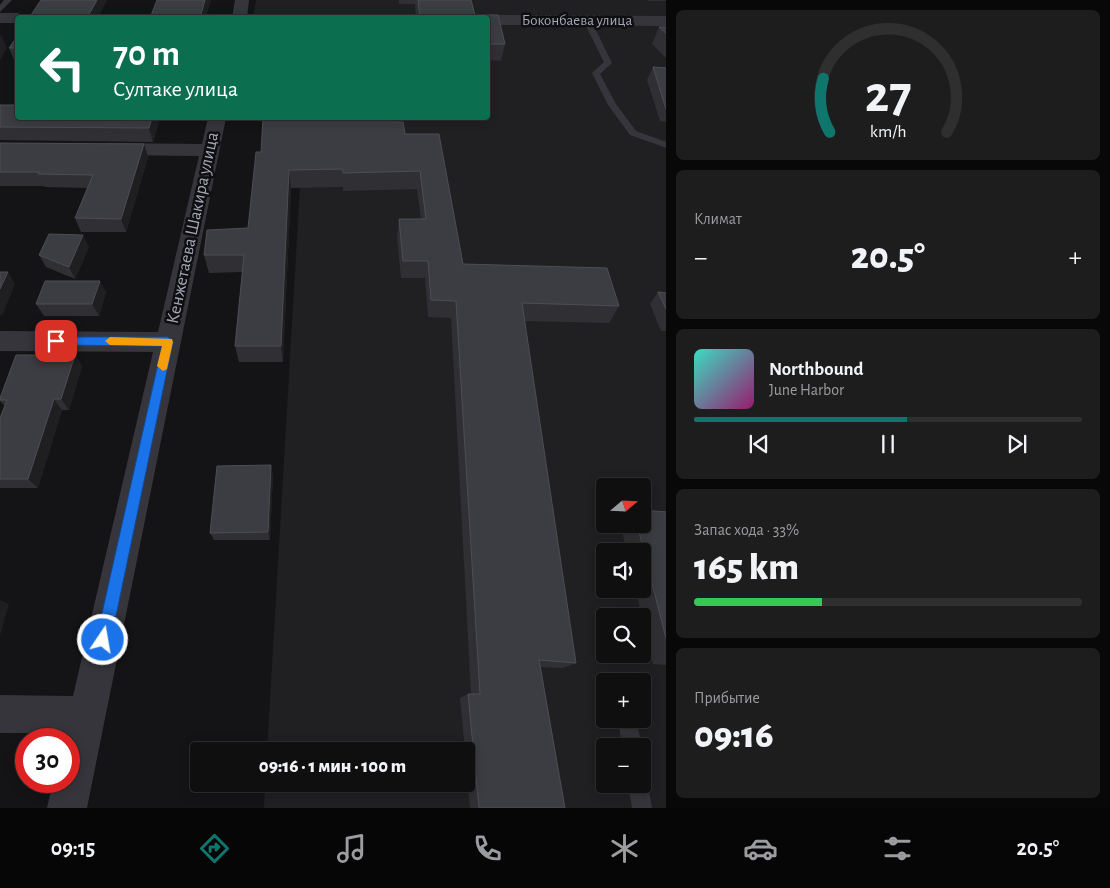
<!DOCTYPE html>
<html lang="ru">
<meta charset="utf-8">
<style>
body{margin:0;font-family:"Alegreya Sans",sans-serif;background:#1d1d1e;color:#f1f3f6;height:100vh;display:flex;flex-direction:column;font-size:19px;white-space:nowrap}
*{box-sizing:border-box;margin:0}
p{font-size:16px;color:#9b9c9f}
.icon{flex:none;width:28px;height:28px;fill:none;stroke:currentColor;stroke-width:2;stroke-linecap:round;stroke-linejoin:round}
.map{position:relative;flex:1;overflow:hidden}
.panel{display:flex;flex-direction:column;gap:10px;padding:10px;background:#080809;width:444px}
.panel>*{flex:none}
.banner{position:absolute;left:15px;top:15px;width:475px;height:105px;border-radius:5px;box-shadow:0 2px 12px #0003,0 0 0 1px #2f2f30;background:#0b6e4f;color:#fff;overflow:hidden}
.needle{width:32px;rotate:71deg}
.tools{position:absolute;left:596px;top:478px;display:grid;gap:10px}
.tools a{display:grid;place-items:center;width:55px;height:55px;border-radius:5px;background:#0f0f10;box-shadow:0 2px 12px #0003,0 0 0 1px #2f2f30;font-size:25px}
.speed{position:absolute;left:15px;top:728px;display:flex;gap:10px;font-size:25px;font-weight:700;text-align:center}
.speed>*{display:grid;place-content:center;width:65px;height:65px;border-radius:50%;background:#0f0f10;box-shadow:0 2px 12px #0003,0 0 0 1px #2f2f30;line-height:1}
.speed .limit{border:8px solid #d22;background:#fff;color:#111}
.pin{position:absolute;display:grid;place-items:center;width:42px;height:42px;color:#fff;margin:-21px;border-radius:10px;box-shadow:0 2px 8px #0006}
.me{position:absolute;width:55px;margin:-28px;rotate:12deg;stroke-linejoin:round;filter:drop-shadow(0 0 4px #0008)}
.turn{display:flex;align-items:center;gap:18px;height:105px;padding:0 15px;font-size:22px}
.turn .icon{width:65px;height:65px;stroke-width:2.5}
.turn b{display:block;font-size:35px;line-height:42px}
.big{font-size:38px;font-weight:800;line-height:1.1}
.panel .tile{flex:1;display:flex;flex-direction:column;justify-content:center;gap:8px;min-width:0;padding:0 18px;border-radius:8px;background:#1d1d1e}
.panel .dial{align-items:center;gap:0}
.dial svg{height:130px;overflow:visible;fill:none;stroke:#2f2f30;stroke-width:7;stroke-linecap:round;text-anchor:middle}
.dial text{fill:#f1f3f6;stroke:none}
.song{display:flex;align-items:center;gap:15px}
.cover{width:60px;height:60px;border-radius:8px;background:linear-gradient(135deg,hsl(170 70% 55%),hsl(320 70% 35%))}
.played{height:5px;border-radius:2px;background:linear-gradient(90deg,#0f766e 55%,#2f2f30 55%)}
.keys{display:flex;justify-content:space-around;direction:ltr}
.heat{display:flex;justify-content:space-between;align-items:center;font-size:28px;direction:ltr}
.charge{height:8px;border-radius:4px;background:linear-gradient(90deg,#34c759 33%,#2f2f30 0)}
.trip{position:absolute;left:190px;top:742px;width:285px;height:50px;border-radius:5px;background:#0f0f10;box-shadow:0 2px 12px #0003,0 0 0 1px #2f2f30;font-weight:800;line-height:50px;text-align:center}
.tabs{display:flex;height:80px;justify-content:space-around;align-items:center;background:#060606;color:#9b9c9f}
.tabs .icon{width:35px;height:35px}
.tabs .active{color:#0f766e}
.tabs b{font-size:22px;color:#f1f3f6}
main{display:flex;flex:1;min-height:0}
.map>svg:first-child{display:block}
</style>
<main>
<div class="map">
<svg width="667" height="808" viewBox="0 0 667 808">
<rect width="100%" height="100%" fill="#141416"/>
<path fill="#202023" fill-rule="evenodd" d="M256 0H666V808H264L265 784H466V751H267L304 118H488V18H253ZM605 486H642V524H605ZM605 551H642V589H605ZM605 616H642V654H605ZM605 681H642V719H605ZM605 746H642V784H605Z"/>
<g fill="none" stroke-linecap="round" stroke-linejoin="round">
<path fill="#35353b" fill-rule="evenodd" d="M4 0H12L0 12V5Z
M587 18 591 20 612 63 600 74 616 104 636 131 667 142V148L630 135 608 105 592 73 604 62 583 20Z
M618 719H636L642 746H622Z
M642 776 648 784 652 808H632L628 784H642Z"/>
<path fill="#35353b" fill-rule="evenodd" d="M235 0H249L247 18H232Z
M208 118H226L87 808H47L53 781H69V739H63L64 733H0V695L73 696 153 352 0 351V331L158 332 199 156 109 155 102 153 99 149 102 145 109 143 202 144Z"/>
<path fill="#35353b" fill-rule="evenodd" d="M0 13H18L25 18H18V23H0Z
M488 15 667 16V26L488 25V18H482Z"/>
</g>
<path fill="#303034" d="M399 0H471L475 15H498L505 44 501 61 488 60V18H416L415 4H399Z
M648 0H667V1H649Z
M659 27H667V59L652 44Z
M18 35V60H14L9 48Z
M653 67 667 68V122L660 121 647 80Z
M0 105 18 118H160L153 142 0 140Z
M392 122 405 134 463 264 619 306 609 323 524 321 576 663 563 668 541 667 565 808H470L466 762V751H465L460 698 468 694H471L451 318 428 317 425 278H401L397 237 399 219H421L417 189 343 191V187L291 188 283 362H239L235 346 243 272 209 273 204 255 248 228 261 152Z
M0 143 144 144 148 157 126 232H81L75 218 87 188 45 187 44 186H0Z
M89 247 75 279 46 267 39 255Z
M106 292 99 316H44L36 304Z
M658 292 667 293V331H661L650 304Z
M75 355 82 366 69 410H62L38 488H0V418L5 406 0 401V398Z
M273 474 270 540H214L210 533Z
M667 512V665L653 664 642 620V616L635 589H642V551H627L620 524H642Z"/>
<path fill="#1f1f22" d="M97 0H107L98 18H87Z
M205 0H211L206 18H200Z
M1 35 7 48 0 60V37Z
M152 118H160L153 142 149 128Z
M144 144 148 157 126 232 121 219Z
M289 170 291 188 283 362 281 346Z
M83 235 89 247 75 279 69 267Z
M8 272 15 284 2 316 0 314V289Z
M100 281 106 292 99 316 92 304Z
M75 355 82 366 69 410 61 399Z
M54 399 62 410 38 488 28 479Z
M271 465 273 474 270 540 268 532Z
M0 600 9 604 0 636Z"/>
<path fill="#3c3d42" stroke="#4d4d54" d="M41 0H97L87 18H29Z
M157 0H205L200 18H150Z
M418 0H471L475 15H498L505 44H488V18H420Z
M659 27H667V34Z
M18 35V48H9Z
M653 67 667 68V109H666Z
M0 105H18V118H152L149 128 0 127Z
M263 118H392V122H403L405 134H439L463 264 607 268 619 306 522 303 576 663 539 660 565 808H479L468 694H480L456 301 431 300 428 261H403L399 219H426L420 171 343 173V169L289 170 281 346H235L244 255H204L207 230 248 228 256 152H261Z
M0 143 144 144 121 219 75 218 93 175 38 174 39 172H0Z
M49 234 83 235 69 267 39 255Z
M0 272H8L0 289Z
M45 281H100L92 304H36Z
M658 292 667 293V311Z
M16 355H75L61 399H54L28 479H0V418L7 400H0V398Z
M271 465 268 532 210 533 217 466Z
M642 510 667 512V642L637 524H642Z"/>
<path fill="#1a73e8" stroke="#114b97" d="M56 337H168L173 342 111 640 109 646 103 648 98 646 96 640 162 346 56 345 51 341Z"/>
<path fill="#f59e0b" d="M110 337 172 339 173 342 167 369 163 371 157 366 162 346 110 345 105 341Z"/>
<g text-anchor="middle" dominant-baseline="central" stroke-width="5" stroke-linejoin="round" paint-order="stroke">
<g font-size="15" fill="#a5a7b7" stroke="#0f0f11">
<text x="577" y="20">Боконбаева улица</text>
</g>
<g font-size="18" fill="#a5a7b7" stroke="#0f0f11">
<text transform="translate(193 228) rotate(-78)">Кенжетаева Шакира улица</text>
</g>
</g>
</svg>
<div class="tools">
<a><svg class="needle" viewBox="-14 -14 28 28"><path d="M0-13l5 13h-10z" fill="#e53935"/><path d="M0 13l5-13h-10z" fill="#9b9c9f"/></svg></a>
<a><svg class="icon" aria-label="sound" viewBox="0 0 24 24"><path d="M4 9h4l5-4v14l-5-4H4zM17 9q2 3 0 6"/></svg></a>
<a><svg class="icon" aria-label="search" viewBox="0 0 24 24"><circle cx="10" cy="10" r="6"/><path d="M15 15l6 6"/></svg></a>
<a>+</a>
<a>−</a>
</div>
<div class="speed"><div class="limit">30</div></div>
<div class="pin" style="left:56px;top:341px;background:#d93025"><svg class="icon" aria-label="arrive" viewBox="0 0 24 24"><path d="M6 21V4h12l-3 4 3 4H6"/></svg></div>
<svg class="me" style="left:103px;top:640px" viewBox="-20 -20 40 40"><circle r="17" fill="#1a73e8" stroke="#fff" stroke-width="3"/><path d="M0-11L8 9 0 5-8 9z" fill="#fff"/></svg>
<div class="trip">09:16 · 1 мин · 100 m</div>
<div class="banner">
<div class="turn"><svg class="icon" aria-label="left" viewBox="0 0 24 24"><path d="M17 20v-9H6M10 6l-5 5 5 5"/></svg><div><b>70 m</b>Султаке улица</div></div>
</div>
</div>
<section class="panel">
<div class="tile dial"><svg viewBox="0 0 100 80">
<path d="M14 69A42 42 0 1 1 86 69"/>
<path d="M14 69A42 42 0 0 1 10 36" stroke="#0f766e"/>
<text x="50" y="56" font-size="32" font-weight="700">27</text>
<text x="50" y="72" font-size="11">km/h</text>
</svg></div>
<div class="tile"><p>Климат</p>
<div class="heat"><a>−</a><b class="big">20.5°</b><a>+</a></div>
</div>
<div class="tile">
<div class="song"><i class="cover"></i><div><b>Northbound</b><p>June Harbor</p></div></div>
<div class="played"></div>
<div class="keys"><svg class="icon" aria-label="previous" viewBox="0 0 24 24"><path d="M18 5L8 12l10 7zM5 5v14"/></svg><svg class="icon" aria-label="pause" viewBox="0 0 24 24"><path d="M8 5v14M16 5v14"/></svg><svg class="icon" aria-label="next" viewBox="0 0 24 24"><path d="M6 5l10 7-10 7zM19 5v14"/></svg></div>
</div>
<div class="tile"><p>Запас хода · 33%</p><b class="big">165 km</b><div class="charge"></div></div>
<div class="tile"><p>Прибытие</p><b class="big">09:16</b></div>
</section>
</main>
<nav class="tabs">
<b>09:15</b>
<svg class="icon active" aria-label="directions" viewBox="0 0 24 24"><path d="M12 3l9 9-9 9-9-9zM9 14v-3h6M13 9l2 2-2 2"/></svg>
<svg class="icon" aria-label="music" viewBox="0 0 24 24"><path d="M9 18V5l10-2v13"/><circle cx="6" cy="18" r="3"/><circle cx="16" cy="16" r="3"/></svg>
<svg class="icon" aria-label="phone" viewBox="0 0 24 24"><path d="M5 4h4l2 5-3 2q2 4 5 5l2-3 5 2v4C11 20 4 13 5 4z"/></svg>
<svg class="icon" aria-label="climate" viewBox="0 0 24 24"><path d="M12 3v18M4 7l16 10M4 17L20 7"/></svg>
<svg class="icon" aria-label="car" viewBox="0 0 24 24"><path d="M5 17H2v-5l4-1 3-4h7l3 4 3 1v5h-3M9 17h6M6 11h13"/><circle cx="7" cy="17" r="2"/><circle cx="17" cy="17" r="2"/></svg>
<svg class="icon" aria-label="filters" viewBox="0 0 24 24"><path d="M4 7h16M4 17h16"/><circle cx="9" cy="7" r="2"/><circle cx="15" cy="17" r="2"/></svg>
<b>20.5°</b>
</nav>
